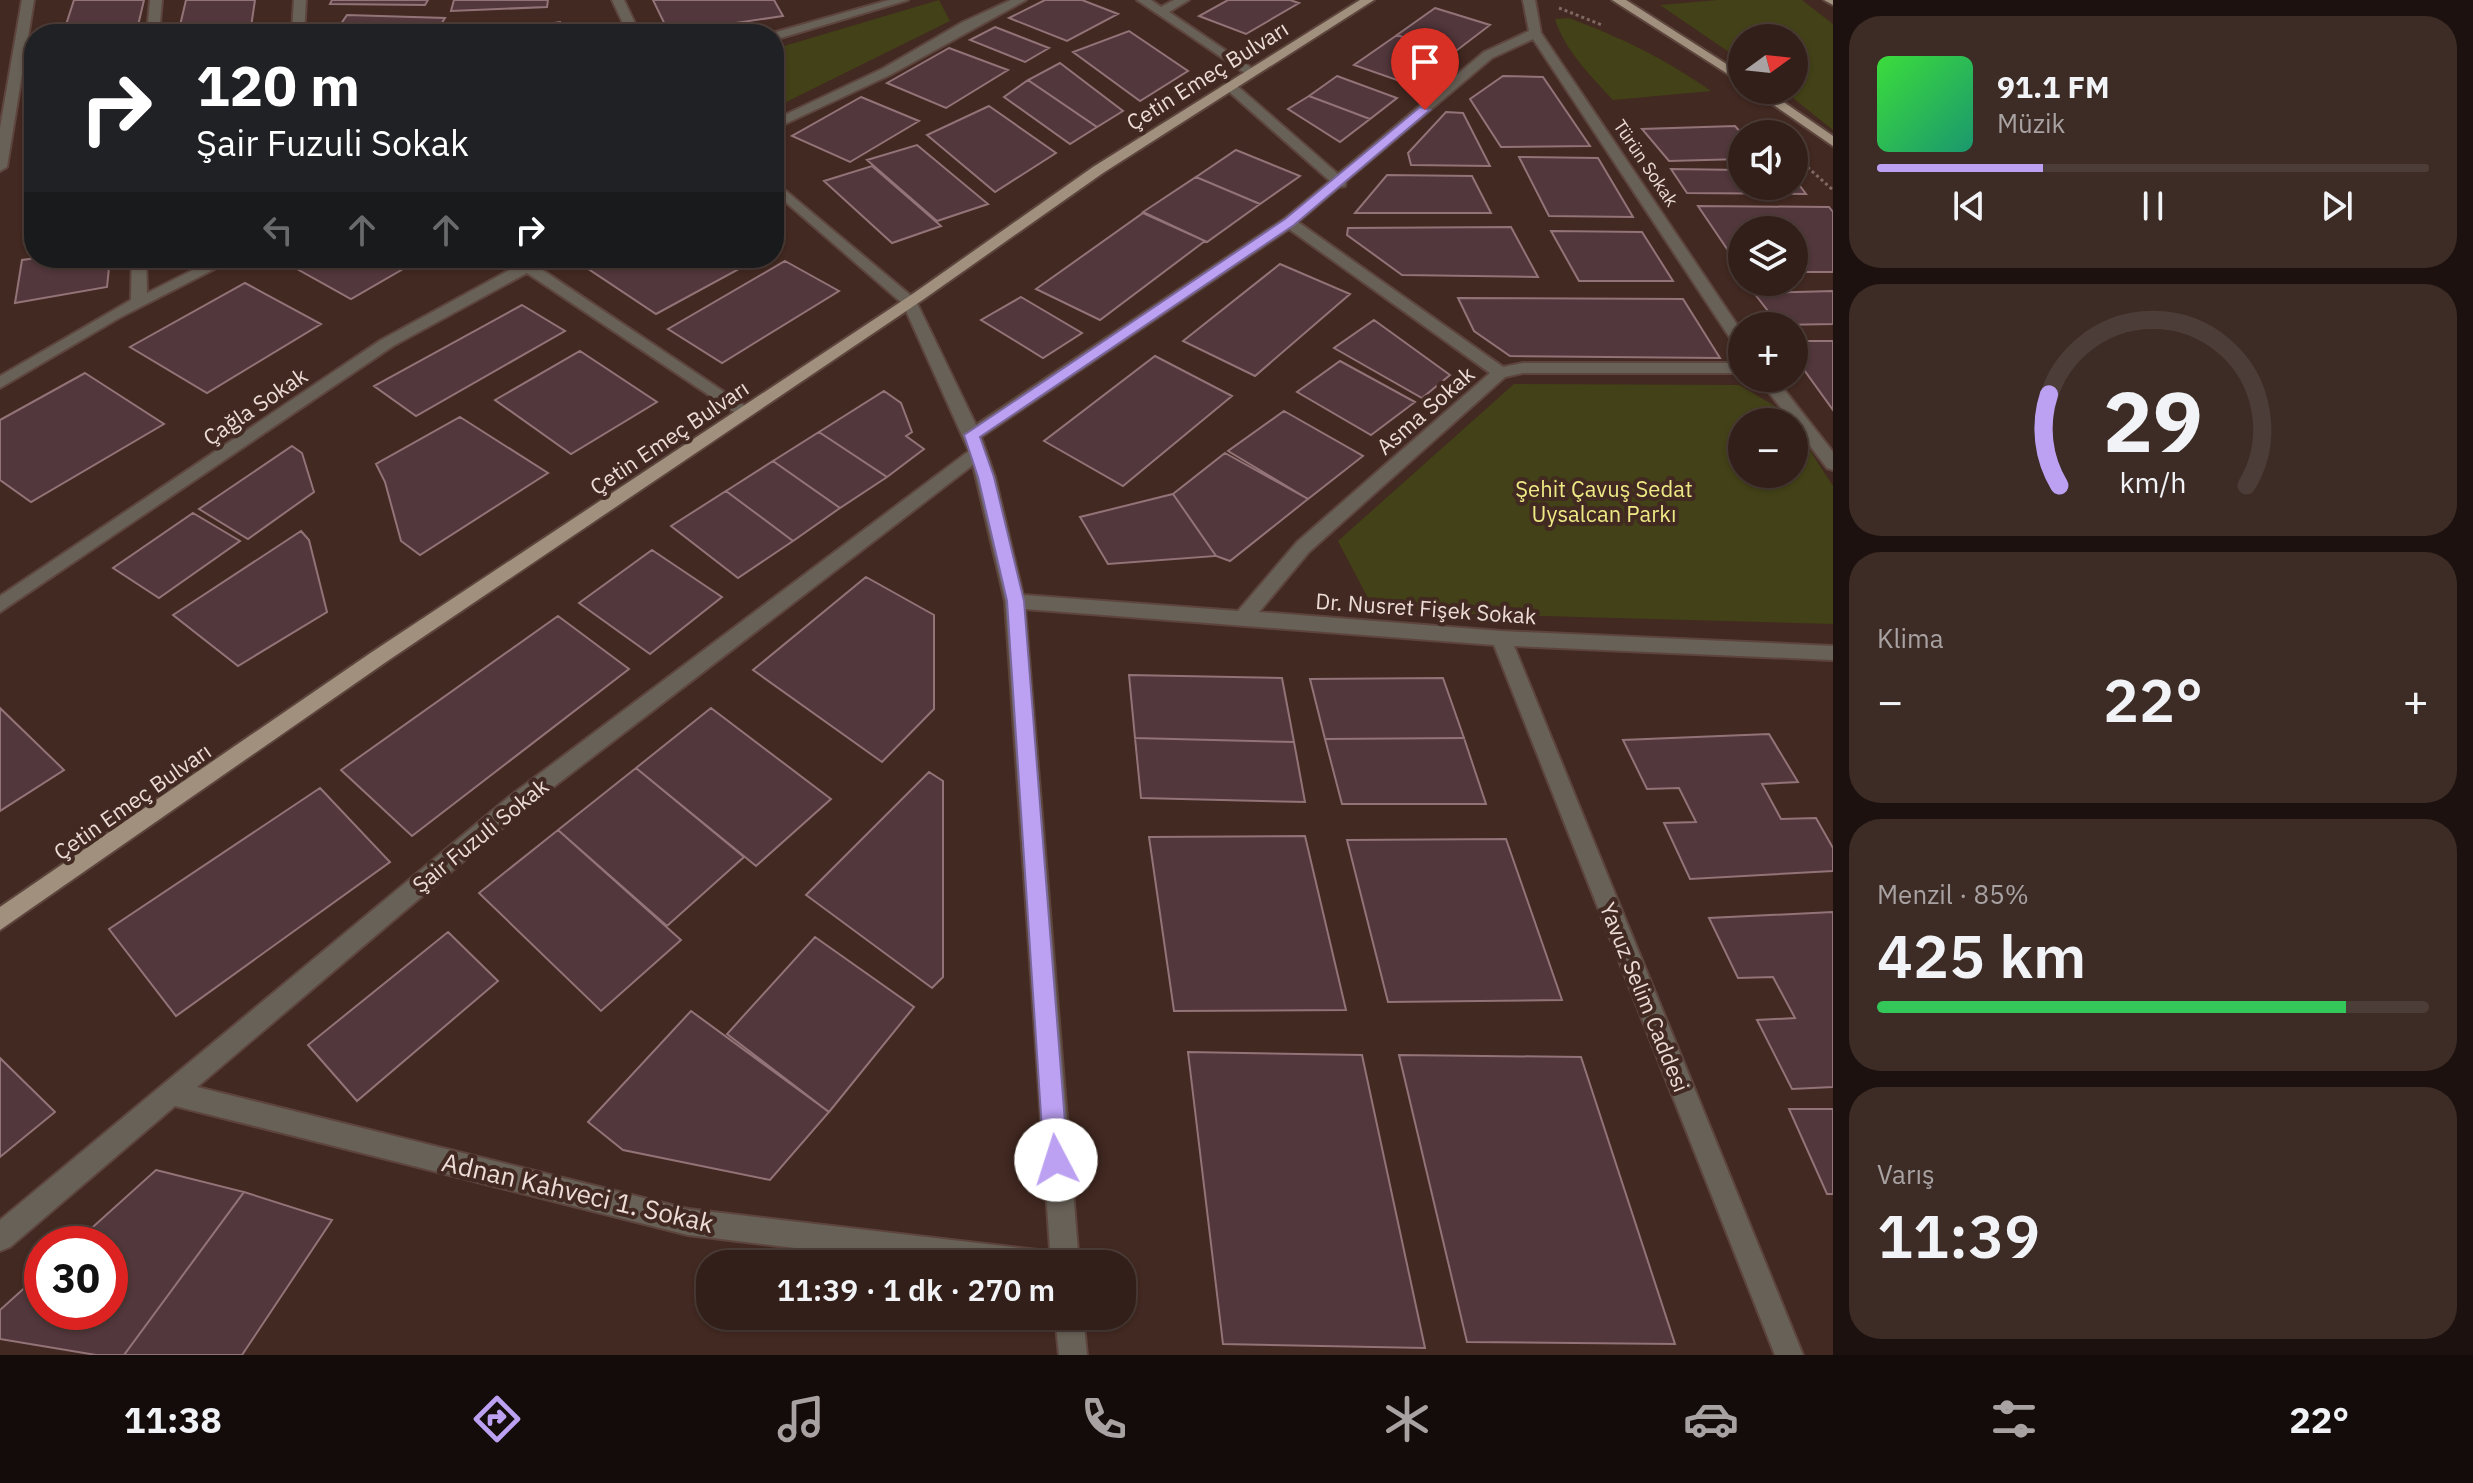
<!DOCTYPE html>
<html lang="tr">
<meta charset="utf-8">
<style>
body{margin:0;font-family:"IBM Plex Sans",sans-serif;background:#3d2c26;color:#f1f3f6;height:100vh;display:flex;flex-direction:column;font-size:30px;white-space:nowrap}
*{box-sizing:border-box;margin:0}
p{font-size:26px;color:#a8a2a2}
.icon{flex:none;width:44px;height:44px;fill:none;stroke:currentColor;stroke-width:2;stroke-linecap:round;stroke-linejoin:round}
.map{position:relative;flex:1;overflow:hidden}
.drawer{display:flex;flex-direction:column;gap:16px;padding:16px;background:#1c110e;width:640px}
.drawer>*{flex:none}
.banner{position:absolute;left:24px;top:24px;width:760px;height:244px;border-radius:32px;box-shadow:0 2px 6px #0004,0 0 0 2px #4d3d38;background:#202124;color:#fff;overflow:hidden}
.needle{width:52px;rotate:75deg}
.buttons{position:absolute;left:1728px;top:24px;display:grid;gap:16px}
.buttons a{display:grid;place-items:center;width:80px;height:80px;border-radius:50%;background:#321f19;box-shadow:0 2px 6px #0004,0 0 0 2px #4d3d38;font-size:40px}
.speed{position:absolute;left:24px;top:1226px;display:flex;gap:16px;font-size:40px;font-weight:700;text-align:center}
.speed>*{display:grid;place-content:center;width:104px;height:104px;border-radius:50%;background:#321f19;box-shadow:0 2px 6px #0004,0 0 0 2px #4d3d38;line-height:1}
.speed .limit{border:12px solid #d22;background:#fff;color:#111}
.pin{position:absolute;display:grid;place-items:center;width:68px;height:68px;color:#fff;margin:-82px -34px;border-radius:50% 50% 50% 0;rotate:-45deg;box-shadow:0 0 8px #0007}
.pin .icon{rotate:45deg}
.me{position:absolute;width:88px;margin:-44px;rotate:355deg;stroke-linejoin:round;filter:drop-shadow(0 0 6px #0008)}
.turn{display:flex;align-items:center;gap:28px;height:168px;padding:0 40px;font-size:36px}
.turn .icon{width:104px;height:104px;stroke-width:2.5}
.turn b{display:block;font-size:56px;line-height:68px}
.lanes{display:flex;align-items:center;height:76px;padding:0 40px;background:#0003;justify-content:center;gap:40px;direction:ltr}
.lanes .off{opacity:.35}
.big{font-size:60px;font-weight:600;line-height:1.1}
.drawer .widget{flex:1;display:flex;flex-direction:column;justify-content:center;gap:12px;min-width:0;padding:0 28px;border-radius:32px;background:#3d2c26}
.drawer .dial{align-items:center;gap:0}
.dial svg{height:208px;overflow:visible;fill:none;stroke:#4d3d38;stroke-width:7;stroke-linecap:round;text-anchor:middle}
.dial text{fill:#f1f3f6;stroke:none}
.song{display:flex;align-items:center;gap:24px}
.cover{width:96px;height:96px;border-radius:12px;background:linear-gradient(135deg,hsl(120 70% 55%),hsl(160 70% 35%))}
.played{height:8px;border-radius:4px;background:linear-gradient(90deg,#bca0f2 30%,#4d3d38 30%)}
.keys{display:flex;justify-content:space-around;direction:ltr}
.heat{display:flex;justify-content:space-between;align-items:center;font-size:44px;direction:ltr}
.charge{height:12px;border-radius:6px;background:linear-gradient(90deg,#34c759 85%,#4d3d38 0)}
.trip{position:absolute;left:696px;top:1250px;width:440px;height:80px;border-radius:32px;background:#321f19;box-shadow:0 2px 6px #0004,0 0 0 2px #4d3d38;font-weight:600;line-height:80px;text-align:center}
.tabs{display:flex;height:128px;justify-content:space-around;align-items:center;background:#140c0a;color:#a8a2a2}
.tabs .icon{width:56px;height:56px}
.tabs .selected{color:#bca0f2}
.tabs b{font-size:36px;color:#f1f3f6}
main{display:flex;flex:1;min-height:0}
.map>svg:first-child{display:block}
</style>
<main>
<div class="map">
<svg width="1833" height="1355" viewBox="0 0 1833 1355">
<rect width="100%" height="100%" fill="#422921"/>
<path fill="#434117" d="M939 0 950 21 774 108V49Z
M1718 0H1802L1833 24V130L1783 90H1794V38H1742V61L1660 5Z
M1569 18C1624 39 1662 57 1711 91L1613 100C1591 76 1565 51 1555 19Z
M1514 384 1739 385 1785 412 1791 422H1742V474H1794V426L1833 486V624L1434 613 1369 600 1338 541Z"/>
<path fill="#52373c" stroke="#927378" stroke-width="2" d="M74 0H144L136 34H63Z
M186 0H255L250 34H178Z
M332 0H428L425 5 330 4Z
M454 0H548L547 7 451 11Z
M653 0H774L783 16 669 33Z
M1045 0H1082L1118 14 1067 41 1009 18Z
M1228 0H1290L1299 3 1246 34 1199 16Z
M1435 8 1490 25 1452 54 1397 35Z
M347 15 445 18 435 34H334Z
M560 22 565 34H480Z
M995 27 1049 48 1025 62 970 40Z
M1129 31 1188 71 1140 101 1073 52Z
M1397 35 1452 54 1411 85 1354 65Z
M949 48 1008 70 946 108 887 83Z
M1060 63 1123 111 1097 127 1028 80Z
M1337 76 1397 98 1370 119 1309 96Z
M1503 76 1543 77 1590 146 1501 147 1470 99Z
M1028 80 1097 127 1070 144 1004 97Z
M1309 96 1370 119 1340 142 1288 109Z
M861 97 919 121 850 162 792 136Z
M989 106 1056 153 995 192 927 135Z
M1446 112 1463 113 1490 166 1411 165 1408 153Z
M1735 126 1742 134V159L1669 161 1642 129Z
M917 145 988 204 937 221 867 160Z
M1236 150 1300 176 1260 204 1196 177Z
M1519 157 1598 158 1633 217 1549 216Z
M872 166 941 226 892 243 824 181Z
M1671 169 1742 170V186H1794V178L1806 194 1687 193Z
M1387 175 1472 176 1491 213H1355Z
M1196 177 1260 204 1207 242 1143 212Z
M1698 206 1829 207 1833 212V272H1794V230H1742V271Z
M1143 213 1205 241 1100 320 1036 289Z
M1511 227 1538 277 1402 275 1347 235 1348 228Z
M1551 231 1642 232 1673 281H1579Z
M37 258H110L107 287 15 303 22 260Z
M285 258H422L351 299 281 260Z
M600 258H721L739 269 656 314 584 266Z
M721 258H759L739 269Z
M785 261 839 291 722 363 668 329Z
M1280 264 1350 294 1255 376 1183 341Z
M245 283 321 324 207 393 130 347Z
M1833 291V324L1779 325 1754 293Z
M1021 297 1082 333 1043 358 981 320Z
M1458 298 1683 299 1720 358 1510 356 1474 331Z
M522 305 565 331 416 416 374 386Z
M1374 320 1450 375 1422 398 1334 348Z
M1794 341H1833V410L1794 356Z
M580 351 657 402 571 454 495 400Z
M1155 356 1232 396 1123 486 1044 441Z
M1340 361 1415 402 1371 435 1297 392Z
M85 373 164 424 31 502 0 480V420Z
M884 391 901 403 912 432 906 436 924 449 887 477 819 432Z
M1284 411 1363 456 1308 499 1228 451Z
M460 417 548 473 420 555 401 541 385 482 376 464Z
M819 432 887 477 840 508 773 461Z
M292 446 302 453 314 492 248 539 199 509Z
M1225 453 1308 499 1230 561 1216 556 1173 494Z
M773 461 840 508 793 541 726 491Z
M726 491 793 541 738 578 671 526Z
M1173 494 1216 556 1108 564 1080 517Z
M193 513 240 541 159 598 113 568Z
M301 531 309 540 327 612 238 666 173 615Z
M652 550 722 597 650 654 579 603Z
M866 577 934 615V709L882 762 753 670Z
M558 616 629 669 412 836 341 770Z
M1129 675 1282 678 1294 742 1135 738Z
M1443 678 1464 738 1325 739 1310 679Z
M0 708 64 770 0 811Z
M711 708 831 799 756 866 636 768Z
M1769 734 1798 782 1762 784 1781 819 1816 818 1833 848V871L1690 879 1664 823 1696 822 1679 788 1647 789 1623 740Z
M1135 738 1294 742 1305 802 1141 798Z
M1464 738 1486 804H1342L1325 739Z
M636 768 744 857 667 926 558 830Z
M929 772 943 781V977L932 988 806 895Z
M320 788 390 862 176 1016 109 929Z
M558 830 681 940 601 1011 479 893Z
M1305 836 1346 1010 1174 1011 1149 837Z
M1506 839 1562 1000 1388 1002 1347 840Z
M1833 912V1087L1792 1089 1757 1020 1795 1018 1773 977 1738 978 1709 918Z
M448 932 498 981 357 1101 308 1045Z
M815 937 914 1007 829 1112 727 1034Z
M691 1011 829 1112 770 1180 623 1150 588 1122Z
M1188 1052 1362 1055 1425 1348 1223 1344Z
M1399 1055 1581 1057 1675 1344 1467 1342Z
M0 1058 55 1112 0 1157Z
M1789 1109H1833V1194H1827Z
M156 1170 244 1192 124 1355H96L0 1339V1310L42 1272V1312H110V1244H74Z
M244 1192 332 1220 242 1355H124Z"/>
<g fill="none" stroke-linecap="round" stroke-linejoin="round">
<defs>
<path id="minor" d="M22 0H34L7 167 0 171V128Z
M150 0H162L159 34H147Z
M294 0H306L304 34H292Z
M612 0H624L640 34H628Z
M889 0H908L774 40V34H769Z
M1011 0H1026L890 75 774 129V120L882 69 963 22Z
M1137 0H1151L1161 7 1174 0H1189L1169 12 1259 73 1249 76Z
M1523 0H1535L1541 33 1742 332V349L1734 344 1533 39 1492 58 1346 181 1345 186 1339 187 1298 222 1503 367 1523 363H1742V373H1523L1505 377 1309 552 1259 612 1501 631 1833 646V660L1514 646 1803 1355H1775L1494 645 1025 609 1079 1264H925L688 1235 175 1106 10 1247 0 1251V1220L510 796 969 451 903 304 774 192V181L915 299 976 425 1284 219 1330 181 1227 90V84H1235L1338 174 1484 52 1529 31ZM1289 229 1490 373 1297 542 1238 611 1023 595 995 477 981 437ZM973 465 1005 601 1051 1263 1048 1254 1038 1250 688 1209 197 1087 526 808Z
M132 258H146L147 293 217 258H236L119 318 0 388V376L131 300Z
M511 258 528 260 550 258 538 267 754 412 746 417 740 416 527 273 393 346 0 612V596L381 340 517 266Z
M1758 378H1775L1833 452V470L1827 468Z
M1055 1316H1083L1087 1355H1059Z"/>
<path id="primary" d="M1360 0H1374L1103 173 924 299 386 662 0 930V907L372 652 914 293 1093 167Z
M1612 0H1626L1742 74V83Z
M1824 0H1833V5Z
M1752 90H1766L1833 136V146Z"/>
</defs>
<use href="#minor" stroke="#5d453e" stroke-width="4"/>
<use href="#primary" stroke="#5d453e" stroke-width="4"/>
<path stroke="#7f6962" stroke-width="3" stroke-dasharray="3 3" stroke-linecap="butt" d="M1559 8 1602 25
M1794 155 1833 190"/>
<use href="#minor" fill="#686157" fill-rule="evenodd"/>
<use href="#primary" fill="#a0907d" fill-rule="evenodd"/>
</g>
<path fill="#bca0f2" stroke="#7a689d" stroke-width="2" d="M1420 107 1430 110 1294 225 980 437 994 477 1024 601 1068 1160 1065 1168 1056 1172 1048 1168 1044 1160 1007 601 978 477 964 435 1285 219Z"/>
<g text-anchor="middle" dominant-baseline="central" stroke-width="8" stroke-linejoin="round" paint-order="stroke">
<g font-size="18" fill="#ecdbd6" stroke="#422921">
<text transform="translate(1646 163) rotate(56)">Türün Sokak</text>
</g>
<g font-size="22" fill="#ecdbd6" stroke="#422921">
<text transform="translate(1207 75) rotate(-32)">Çetin Emeç Bulvarı</text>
<text transform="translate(255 406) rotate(-34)">Çağla Sokak</text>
<text transform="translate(1425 410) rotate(-41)">Asma Sokak</text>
<text transform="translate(669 437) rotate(-34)">Çetin Emeç Bulvarı</text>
<text transform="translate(1426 608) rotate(4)">Dr. Nusret Fişek Sokak</text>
<text transform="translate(132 801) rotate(-35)">Çetin Emeç Bulvarı</text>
<text transform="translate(480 835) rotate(-39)">Şair Fuzuli Sokak</text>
<text transform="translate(1645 997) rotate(68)">Yavuz Selim Caddesi</text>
</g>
<g font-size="22" fill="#ede985" stroke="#422921">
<text x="1604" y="488">Şehit Çavuş Sedat<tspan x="1604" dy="25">Uysalcan Parkı</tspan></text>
</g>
<g font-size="26" fill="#ecdbd6" stroke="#422921">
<text transform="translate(578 1192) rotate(13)">Adnan Kahveci 1. Sokak</text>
</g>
</g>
</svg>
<div class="buttons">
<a><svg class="needle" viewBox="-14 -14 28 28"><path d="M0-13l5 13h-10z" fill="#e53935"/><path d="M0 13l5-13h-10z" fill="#a8a2a2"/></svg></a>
<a><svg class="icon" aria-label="sound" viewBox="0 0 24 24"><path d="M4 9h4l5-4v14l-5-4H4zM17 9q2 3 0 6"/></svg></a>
<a><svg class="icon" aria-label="layers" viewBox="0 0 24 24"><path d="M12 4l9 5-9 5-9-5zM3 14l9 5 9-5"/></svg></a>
<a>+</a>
<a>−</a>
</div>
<div class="speed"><div class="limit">30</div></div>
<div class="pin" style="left:1425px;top:110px;background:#d93025"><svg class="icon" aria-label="arrive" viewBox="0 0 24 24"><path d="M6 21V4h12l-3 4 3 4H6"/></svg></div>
<svg class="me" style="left:1056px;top:1160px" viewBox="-20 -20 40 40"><circle r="19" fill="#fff"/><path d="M0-13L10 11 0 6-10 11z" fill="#bca0f2"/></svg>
<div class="trip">11:39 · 1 dk · 270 m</div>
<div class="banner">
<div class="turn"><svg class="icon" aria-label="right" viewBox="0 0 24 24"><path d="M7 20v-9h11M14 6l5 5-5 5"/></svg><div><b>120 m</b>Şair Fuzuli Sokak</div></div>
<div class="lanes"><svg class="icon off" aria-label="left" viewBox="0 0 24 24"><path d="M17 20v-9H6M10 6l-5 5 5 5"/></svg><svg class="icon off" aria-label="ahead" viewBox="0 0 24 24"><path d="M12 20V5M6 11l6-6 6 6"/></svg><svg class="icon off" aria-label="ahead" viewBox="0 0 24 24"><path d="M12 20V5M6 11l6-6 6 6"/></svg><svg class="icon" aria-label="right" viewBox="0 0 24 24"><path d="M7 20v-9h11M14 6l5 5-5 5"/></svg></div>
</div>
</div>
<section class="drawer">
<div class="widget">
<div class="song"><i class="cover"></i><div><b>91.1 FM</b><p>Müzik</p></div></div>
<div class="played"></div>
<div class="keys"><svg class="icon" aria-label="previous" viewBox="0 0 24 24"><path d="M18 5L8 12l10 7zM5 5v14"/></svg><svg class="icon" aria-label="pause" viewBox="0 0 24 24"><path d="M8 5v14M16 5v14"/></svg><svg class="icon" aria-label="next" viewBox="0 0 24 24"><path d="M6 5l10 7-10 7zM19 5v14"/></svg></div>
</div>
<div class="widget dial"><svg viewBox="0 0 100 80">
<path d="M14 69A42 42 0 1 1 86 69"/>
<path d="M14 69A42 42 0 0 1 10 34" stroke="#bca0f2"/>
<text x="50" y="56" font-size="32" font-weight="700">29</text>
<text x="50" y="72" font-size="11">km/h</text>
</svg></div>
<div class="widget"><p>Klima</p>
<div class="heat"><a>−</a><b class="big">22°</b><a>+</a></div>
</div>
<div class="widget"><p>Menzil · 85%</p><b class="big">425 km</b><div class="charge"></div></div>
<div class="widget"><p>Varış</p><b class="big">11:39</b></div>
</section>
</main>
<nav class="tabs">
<b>11:38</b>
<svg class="icon selected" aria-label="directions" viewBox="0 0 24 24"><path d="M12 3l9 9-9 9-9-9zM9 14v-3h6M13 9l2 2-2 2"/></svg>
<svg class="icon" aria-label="music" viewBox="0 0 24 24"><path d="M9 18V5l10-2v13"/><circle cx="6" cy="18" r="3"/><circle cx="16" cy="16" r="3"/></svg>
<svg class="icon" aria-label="phone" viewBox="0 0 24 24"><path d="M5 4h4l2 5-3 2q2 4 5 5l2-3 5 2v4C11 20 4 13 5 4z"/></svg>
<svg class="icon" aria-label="climate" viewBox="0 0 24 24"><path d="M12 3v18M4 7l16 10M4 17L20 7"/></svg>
<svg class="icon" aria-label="car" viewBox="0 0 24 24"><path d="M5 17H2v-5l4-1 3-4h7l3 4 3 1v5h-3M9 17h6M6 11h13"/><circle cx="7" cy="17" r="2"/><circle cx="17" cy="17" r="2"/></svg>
<svg class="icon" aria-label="filters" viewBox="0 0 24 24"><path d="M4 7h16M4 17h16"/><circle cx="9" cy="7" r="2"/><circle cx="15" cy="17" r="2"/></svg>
<b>22°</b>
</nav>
